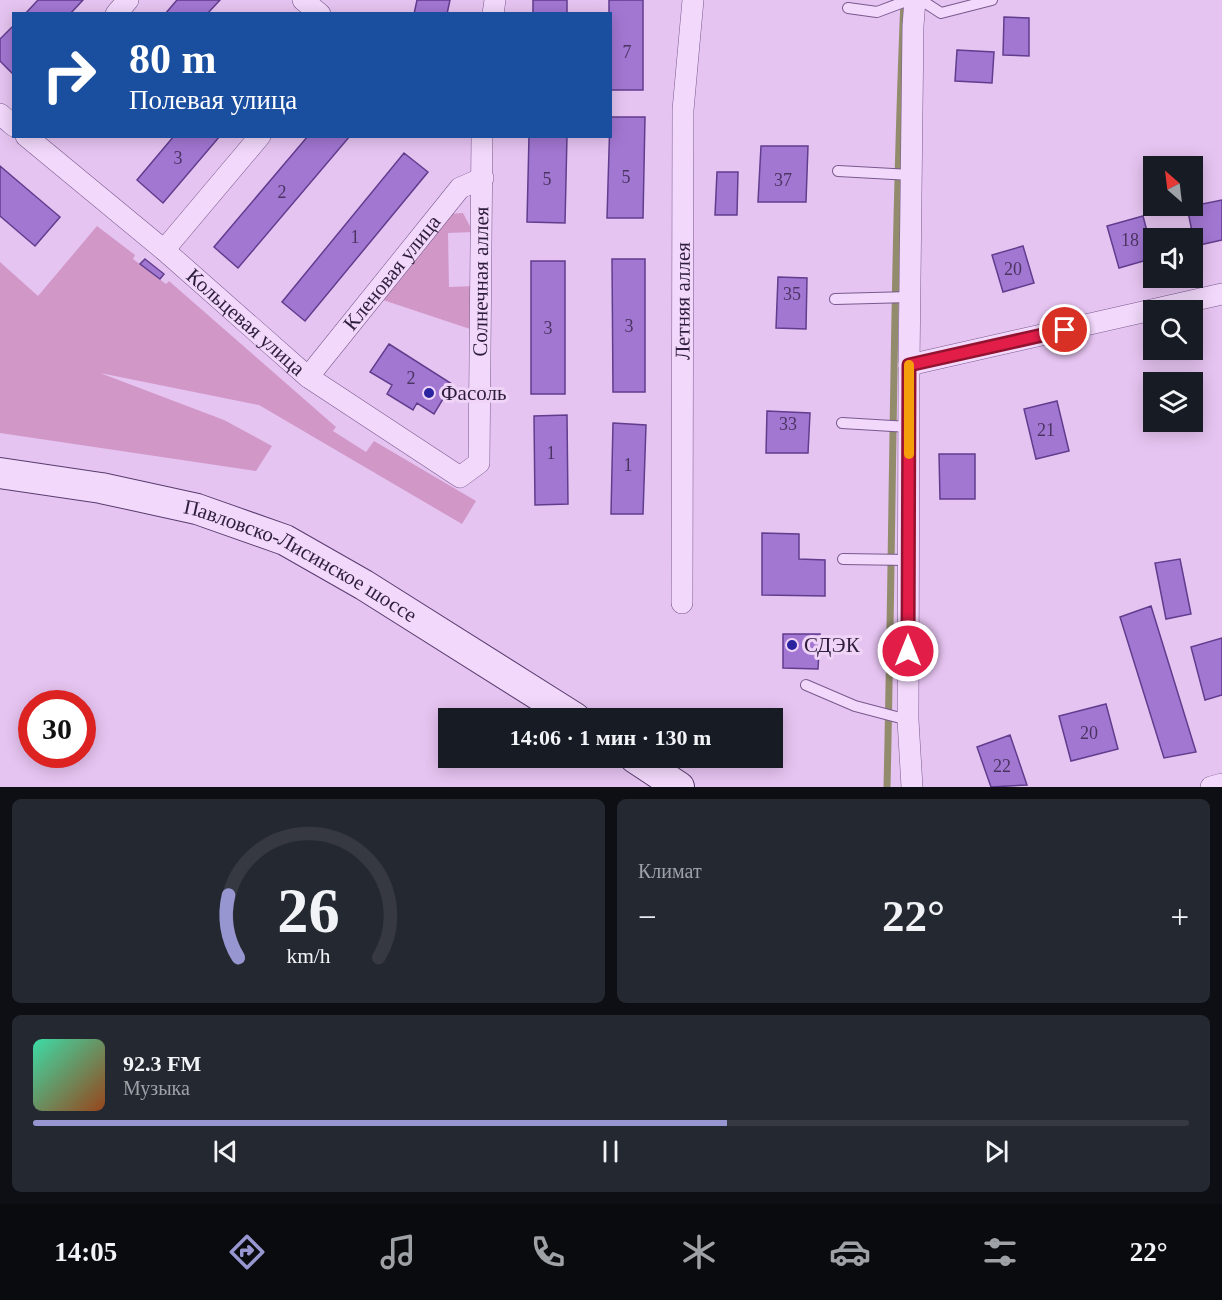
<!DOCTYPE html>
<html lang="ru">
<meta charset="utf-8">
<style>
body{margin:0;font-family:Georgia,serif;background:#242831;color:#f1f3f6;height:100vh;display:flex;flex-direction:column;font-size:22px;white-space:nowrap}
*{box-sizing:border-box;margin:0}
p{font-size:20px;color:#9ea1a6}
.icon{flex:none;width:33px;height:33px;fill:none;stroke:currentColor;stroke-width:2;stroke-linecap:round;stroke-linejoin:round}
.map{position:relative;height:787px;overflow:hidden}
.drawer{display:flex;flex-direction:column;gap:12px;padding:12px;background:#0d0f14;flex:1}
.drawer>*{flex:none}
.hud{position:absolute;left:12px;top:12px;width:600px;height:126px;border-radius:0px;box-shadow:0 3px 15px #0003;background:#1a4fa0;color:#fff;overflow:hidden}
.needle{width:39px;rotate:332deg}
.controls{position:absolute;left:1143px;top:156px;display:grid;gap:12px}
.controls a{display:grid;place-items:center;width:60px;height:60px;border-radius:0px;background:#171b24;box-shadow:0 3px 15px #0003;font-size:30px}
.speed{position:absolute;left:18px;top:690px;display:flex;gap:12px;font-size:30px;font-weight:700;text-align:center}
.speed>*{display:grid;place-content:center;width:78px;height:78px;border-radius:50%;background:#171b24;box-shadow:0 3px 15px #0003;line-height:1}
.speed .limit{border:9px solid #d22;background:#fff;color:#111}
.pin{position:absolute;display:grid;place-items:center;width:51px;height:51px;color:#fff;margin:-26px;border:3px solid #fff;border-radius:50%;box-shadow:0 2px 6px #0007}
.me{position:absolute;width:66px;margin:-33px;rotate:0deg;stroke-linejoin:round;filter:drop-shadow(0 0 4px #0008)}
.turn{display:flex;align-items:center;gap:21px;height:126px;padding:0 18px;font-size:27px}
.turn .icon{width:78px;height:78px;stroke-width:2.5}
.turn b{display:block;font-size:42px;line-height:51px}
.big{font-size:45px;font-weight:600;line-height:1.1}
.drawer .card{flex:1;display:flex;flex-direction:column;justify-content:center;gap:9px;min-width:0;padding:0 21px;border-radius:9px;background:#242831}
.drawer .dial{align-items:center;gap:0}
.dial svg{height:156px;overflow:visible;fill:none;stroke:#363941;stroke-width:7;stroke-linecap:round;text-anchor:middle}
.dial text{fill:#f1f3f6;stroke:none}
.song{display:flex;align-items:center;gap:18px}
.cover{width:72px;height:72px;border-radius:9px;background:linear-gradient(135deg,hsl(160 70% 55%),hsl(20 70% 35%))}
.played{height:6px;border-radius:3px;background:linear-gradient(90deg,#9796d0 60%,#363941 60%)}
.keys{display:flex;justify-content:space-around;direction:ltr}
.heat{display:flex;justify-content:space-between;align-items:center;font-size:33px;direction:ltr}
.drawer .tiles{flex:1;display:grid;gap:12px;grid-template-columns:1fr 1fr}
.card:last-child{grid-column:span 2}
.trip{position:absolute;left:438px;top:708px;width:345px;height:60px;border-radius:0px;background:#171b24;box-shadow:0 3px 15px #0003;font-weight:600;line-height:60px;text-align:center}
.menu{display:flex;height:96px;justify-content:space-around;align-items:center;background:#090b0e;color:#9ea1a6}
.menu .icon{width:42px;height:42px}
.menu .selected{color:#9796d0}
.menu b{font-size:27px;color:#f1f3f6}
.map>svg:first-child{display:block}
</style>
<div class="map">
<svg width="1222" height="787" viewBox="0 0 1222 787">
<rect width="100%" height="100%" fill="#e6c4f1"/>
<path fill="#d097c7" d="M463 213 473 232 448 233 449 287 475 286 473 330 383 300 448 214Z
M97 226 135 255 133 259 166 284 169 281 336 427 333 431 366 452 374 441 476 501 462 524 259 405 100 373 224 420 272 446 256 471 0 433V262L38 296Z"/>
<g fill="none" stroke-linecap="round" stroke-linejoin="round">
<path stroke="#938c6c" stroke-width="7" d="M887 787C893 525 893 262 904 0"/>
</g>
<path fill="#a277d2" stroke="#613d8e" stroke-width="1.5" d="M38 0H83L70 14H25Z
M177 0H220L207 14H165Z
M417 0H450L447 14H414Z
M533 0H567V14H533Z
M609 0H643V90H610V14H609Z
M1004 17 1029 18V56L1003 55Z
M14 25V72L12 73 0 61V39Z
M957 50 994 52 992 83 955 81Z
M610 117H645L643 218H607Z
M174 136H220L163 203 137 180Z
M308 136H350L238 268 214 247Z
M529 136H567L565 223 527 222Z
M761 146H808L806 202H758Z
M404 153 428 172 305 321 282 302Z
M0 166 60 217 35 246 0 216Z
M717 172H738L737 215H715Z
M1222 200V240L1195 246 1187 207Z
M1143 216 1154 258 1119 268 1107 226Z
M1023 246 1034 283 1003 292 992 255Z
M145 259 164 274 160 279 140 264Z
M612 259H645V392H613Z
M531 261H565V394H531Z
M778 277 807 278 806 329 776 328Z
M389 344 452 384 434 414 417 403 413 410 387 394 392 385 370 372Z
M1192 395 1201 420 1166 431 1163 422H1192Z
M1057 401 1069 451 1036 459 1024 409Z
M767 411 810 413 808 453H766Z
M567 415 568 504 535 505 534 416Z
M613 423 646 425 643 514H611Z
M939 454H975V499H940Z
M762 533 799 534V559L825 560V596L762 595Z
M1180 559 1191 614 1166 619 1155 563Z
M1151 606 1196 752 1164 758 1120 617Z
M783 634H820L818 669 783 668Z
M1222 638V695L1205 700 1191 647Z
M1106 704 1118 749 1071 761 1059 716Z
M1010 735 1027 785 991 787 977 747Z"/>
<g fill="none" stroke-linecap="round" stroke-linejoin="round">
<defs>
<path id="lane" d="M921 0 941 13 992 0
M848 8 877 12 909 0
M838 171 911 175
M835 299 910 297
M842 423 909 427
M843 559 908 560
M806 685 855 706 908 720"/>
<g id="street">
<path d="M303 0 320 14"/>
<path d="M116 14 128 0"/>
<path d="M493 14 495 0"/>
<path d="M0 114 14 126"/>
<path id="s1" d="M26 136 164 250 308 377 460 477 479 463 482 136"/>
<path d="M164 250 260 136"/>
<path d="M909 365 1222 294"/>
<path id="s2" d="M308 377 460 188 483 178"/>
<path id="s3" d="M682 603 683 110 693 0"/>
<path d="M912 787 908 720 909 365 913 26 915 0"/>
<path d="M1211 787 1222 784"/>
</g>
<g id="secondary">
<path id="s4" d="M0 473 101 488 197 509 285 540 364 585 575 718"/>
<path d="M635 758 679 787"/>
</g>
</defs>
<use href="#lane" stroke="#78598e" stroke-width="12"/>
<use href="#street" stroke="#78598e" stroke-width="22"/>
<use href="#secondary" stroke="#583c6f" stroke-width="32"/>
<use href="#lane" stroke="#f2d8fb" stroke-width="10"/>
<use href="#street" stroke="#f2d8fb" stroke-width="21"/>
<use href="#secondary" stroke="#f2d8fb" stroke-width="30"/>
</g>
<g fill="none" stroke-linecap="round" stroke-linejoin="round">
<defs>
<path id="route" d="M908 651 909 365 1065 330"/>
</defs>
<use href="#route" stroke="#92132f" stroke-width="15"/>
<use href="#route" stroke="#e11d48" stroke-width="10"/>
<path stroke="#f59e0b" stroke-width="10" d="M909 454V365"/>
</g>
<g fill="#2a24a1" stroke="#f0d4f8" stroke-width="2">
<circle cx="429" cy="393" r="6"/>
<circle cx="792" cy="645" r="6"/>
</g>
<g text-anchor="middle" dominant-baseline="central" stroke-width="6" stroke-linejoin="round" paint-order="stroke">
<g font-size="18" fill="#4b3462">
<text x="627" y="52">7</text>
<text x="178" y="158">3</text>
<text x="626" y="177">5</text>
<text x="547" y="179">5</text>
<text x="783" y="180">37</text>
<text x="282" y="192">2</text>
<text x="355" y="237">1</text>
<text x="1130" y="240">18</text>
<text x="1013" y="269">20</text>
<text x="792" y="294">35</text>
<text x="629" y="326">3</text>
<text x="548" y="328">3</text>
<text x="411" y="378">2</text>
<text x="788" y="424">33</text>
<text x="1046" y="430">21</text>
<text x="551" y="453">1</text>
<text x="628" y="465">1</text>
<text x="1089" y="733">20</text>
<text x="1002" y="766">22</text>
</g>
<g font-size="21" fill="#2e1e3c" stroke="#f0d4f8">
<text stroke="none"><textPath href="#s2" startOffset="134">Кленовая улица</textPath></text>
<text stroke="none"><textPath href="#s1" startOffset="758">Солнечная аллея</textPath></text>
<text stroke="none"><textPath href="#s3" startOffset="302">Летняя аллея</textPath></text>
<text stroke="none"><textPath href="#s1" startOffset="288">Кольцевая улица</textPath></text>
<text stroke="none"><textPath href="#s4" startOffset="316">Павловско-Лисинское шоссе</textPath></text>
</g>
<g font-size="21" fill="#2e1e3c" stroke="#f0d4f8" text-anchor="start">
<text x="441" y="393">Фасоль</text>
<text x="804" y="645">СДЭК</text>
</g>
</g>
</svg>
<div class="controls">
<a><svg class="needle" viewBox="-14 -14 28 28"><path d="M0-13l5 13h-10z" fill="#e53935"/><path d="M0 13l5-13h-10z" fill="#9ea1a6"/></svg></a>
<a><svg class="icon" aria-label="sound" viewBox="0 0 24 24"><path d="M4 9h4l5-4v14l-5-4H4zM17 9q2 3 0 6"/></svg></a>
<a><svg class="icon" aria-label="search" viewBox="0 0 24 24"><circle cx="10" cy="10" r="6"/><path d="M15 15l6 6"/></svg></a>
<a><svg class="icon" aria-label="layers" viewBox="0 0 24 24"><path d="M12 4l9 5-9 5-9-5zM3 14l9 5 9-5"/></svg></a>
</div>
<div class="speed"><div class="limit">30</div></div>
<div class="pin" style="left:1065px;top:330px;background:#d93025"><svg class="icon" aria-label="arrive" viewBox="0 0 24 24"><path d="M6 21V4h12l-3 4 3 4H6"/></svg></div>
<svg class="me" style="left:908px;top:651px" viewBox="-20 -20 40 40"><circle r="17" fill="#e11d48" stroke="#fff" stroke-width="3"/><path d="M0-11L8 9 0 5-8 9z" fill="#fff"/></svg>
<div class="trip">14:06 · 1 мин · 130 m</div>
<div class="hud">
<div class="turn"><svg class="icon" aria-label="right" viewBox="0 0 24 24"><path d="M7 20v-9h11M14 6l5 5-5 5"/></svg><div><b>80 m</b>Полевая улица</div></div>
</div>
</div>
<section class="drawer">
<div class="tiles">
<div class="card dial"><svg viewBox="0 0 100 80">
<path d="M14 69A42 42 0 1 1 86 69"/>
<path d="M14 69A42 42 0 0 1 9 37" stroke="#9796d0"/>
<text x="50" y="56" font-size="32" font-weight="700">26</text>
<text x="50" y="72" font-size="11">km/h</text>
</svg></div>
<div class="card"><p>Климат</p>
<div class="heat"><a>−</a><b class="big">22°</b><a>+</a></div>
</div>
<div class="card">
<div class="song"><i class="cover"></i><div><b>92.3 FM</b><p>Музыка</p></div></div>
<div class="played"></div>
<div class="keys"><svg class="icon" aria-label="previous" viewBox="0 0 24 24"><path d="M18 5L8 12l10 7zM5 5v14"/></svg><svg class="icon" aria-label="pause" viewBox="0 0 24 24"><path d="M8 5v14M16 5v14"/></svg><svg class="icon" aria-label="next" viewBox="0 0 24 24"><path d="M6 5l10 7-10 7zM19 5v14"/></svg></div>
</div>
</div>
</section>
<nav class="menu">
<b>14:05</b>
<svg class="icon selected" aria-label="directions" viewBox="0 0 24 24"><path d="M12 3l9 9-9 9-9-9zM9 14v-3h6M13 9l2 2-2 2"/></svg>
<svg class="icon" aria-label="music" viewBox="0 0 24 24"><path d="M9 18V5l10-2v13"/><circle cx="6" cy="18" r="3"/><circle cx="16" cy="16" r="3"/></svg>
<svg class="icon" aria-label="phone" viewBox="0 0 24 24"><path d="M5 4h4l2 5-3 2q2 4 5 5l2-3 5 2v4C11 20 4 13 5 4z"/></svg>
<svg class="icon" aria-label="climate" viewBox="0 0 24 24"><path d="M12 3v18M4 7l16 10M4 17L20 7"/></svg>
<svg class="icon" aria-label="car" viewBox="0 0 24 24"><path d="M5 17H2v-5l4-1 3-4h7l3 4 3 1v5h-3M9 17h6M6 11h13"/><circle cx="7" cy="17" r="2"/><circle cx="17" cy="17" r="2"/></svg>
<svg class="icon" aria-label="filters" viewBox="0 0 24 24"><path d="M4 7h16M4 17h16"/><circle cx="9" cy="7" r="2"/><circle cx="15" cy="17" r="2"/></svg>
<b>22°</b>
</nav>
